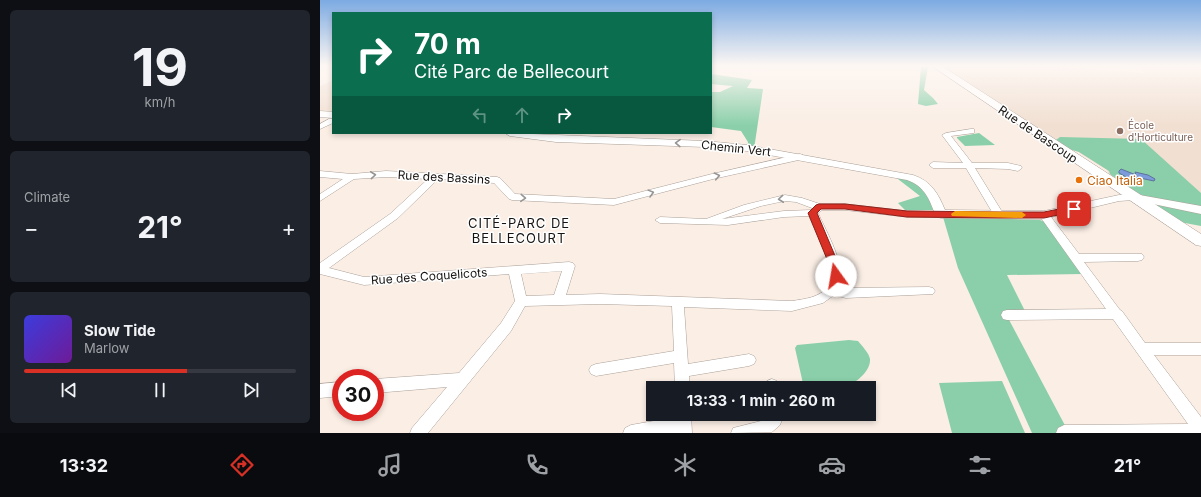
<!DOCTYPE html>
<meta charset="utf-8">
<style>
body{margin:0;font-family:Inter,sans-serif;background:#20242c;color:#f1f3f6;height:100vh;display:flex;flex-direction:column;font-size:15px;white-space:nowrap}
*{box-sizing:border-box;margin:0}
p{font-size:13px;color:#9ea1a6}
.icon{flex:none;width:22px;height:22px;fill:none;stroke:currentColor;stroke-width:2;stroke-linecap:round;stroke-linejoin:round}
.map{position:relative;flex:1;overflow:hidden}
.side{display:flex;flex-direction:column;gap:10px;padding:10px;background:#0d0f14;width:320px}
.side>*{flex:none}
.top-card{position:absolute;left:12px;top:12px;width:380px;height:122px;border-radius:0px;box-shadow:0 2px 6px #0003;background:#0b6e4f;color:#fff;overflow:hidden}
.speed{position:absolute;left:12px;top:369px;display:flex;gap:8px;font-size:20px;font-weight:700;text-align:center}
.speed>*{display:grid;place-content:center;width:52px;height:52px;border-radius:50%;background:#171b24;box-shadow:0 2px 6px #0003;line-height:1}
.speed .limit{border:6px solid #d22;background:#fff;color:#111}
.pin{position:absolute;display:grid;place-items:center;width:34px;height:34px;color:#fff;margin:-17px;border-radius:8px;box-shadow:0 2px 6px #0006}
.me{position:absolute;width:44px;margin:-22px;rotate:347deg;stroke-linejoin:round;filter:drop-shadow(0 0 3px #0008)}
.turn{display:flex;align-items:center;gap:14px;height:84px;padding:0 16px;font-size:18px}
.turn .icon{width:52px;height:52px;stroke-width:2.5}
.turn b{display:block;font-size:28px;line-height:34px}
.lanes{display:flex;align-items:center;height:38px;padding:0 16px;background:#0003;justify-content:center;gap:20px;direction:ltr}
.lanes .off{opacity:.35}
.big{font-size:30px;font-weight:700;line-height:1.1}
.side .card{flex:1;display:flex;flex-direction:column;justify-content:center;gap:6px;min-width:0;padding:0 14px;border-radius:6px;background:#20242c}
.side .dial{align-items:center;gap:0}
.dial b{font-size:52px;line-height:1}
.song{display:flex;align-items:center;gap:12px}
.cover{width:48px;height:48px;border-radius:6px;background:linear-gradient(135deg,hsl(240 70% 55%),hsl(280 70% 35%))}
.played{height:4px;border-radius:2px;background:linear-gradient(90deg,#d93025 60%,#363941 60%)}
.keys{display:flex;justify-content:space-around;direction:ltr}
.heat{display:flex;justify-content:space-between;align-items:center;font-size:22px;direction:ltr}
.trip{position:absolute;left:326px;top:381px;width:230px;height:40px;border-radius:0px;background:#171b24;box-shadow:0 2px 6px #0003;font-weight:700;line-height:40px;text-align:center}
.menu{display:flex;height:64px;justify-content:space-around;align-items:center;background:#090b0e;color:#9ea1a6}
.menu .icon{width:28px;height:28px}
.menu .active{color:#d93025}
.menu b{font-size:18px;color:#f1f3f6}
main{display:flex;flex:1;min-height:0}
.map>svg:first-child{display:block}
</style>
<main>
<section class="side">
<div class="card dial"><b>19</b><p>km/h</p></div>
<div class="card"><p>Climate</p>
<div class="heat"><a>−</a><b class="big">21°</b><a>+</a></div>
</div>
<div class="card">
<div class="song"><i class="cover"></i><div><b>Slow Tide</b><p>Marlow</p></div></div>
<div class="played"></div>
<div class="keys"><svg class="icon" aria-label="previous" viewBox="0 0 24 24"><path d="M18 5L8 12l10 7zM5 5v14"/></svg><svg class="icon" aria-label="pause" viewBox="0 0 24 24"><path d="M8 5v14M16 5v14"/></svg><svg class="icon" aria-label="next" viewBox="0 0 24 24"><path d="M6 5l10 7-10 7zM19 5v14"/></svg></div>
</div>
</section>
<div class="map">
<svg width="881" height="433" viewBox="0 0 881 433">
<rect width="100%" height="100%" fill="#faeee5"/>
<path fill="#f1dfd1" d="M620 66H729L824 73 818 66H881V199L809 187 789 174 787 170 758 152 748 149Z
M11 81H13V115L0 114V86Z"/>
<path fill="#8acfa9" d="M601 67H608L604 90 613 98 618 104 606 106 598 104Z
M391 74 432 80 427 88 443 89 434 149 427 148 428 142 421 131 391 127V92H400L413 86 391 84Z
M659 133 675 145 645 146 637 138V137Z
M740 137 821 139 881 193V226L849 220 790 174 789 171 759 152 749 149 736 140Z
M574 176 600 183 615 209 613 210H585L578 203 600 196Z
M623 217 720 220 725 222 763 274 687 275 707 315 687 316 749 433H712L638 268Z
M529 340 538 341C542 346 549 353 550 359 551 372 533 386 521 388 509 390 496 388 484 388L475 348 477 345Z
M682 381 705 433H632L619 383Z"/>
<path fill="#7b9bda" stroke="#5d729d" d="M801 169 816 175 815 172 828 175 835 179 834 181 820 178H808L799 173V171Z"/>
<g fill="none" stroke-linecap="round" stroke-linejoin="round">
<defs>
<path id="minor" d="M9 119H13V123L0 129V124Z
M651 129H654V133L631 136 652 163H688L701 166 702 168 698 171 688 169 655 168 684 215 683 217H675L646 168H613L609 165 613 162 643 163 622 135 626 133Z
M480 154 483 155 484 157 483 159 393 179 294 205 192 200 189 199 174 183 118 179 78 218 9 268 44 277 249 262 253 263 255 266 246 295 280 294 472 301C484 299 500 298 508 286 517 272 495 231 489 216L464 217 408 225 340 223 335 220 340 217 386 219 424 205 465 195 482 198 500 204H525L587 211 625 212 626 214 625 216 621 217H587L525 210H502L498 213C506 231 528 269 519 287L526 288 609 287 613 288 615 291 613 294 526 298 514 295 503 303 472 311 364 307 368 364 429 354 434 356 436 360 434 364 429 366 369 376V388H355L354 363 276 376 271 374 269 370 271 366 276 364 354 351 352 306 280 304 205 306 191 331 108 433H90L92 428 127 387 55 393V379L139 373 181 323 195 301 189 274 44 285 0 274V263L70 214 108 179 66 177 34 179 0 201V194L23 179 0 177V171L32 174 66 171 177 177 180 178 195 194 294 199 392 174ZM465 201 476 202 492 208 491 210 464 211 402 219 441 206ZM242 271 234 295 206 296 201 274Z
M724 212 728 213 759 254H822L824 257 822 260 818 261 764 262 800 310 802 311 825 343H881V355H834L881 417V433H736L738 428 744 425 868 424 793 319 687 320 683 319 681 315 683 311 687 310 786 309 719 215Z
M452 379 457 381 460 388H446L445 386 447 381Z
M21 382V396L0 398V384Z
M355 414H371L372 433H303L305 428 311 425 356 417Z
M448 414H464L460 425 452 432 411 433 413 428 441 421Z"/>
<path id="tertiary" d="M0 111 13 112V118L0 117Z
M185 133 385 141 427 145 593 175C611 181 618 193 625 210L724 211 799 195 814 194 881 206V214L814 200 799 201 724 219 621 218 617 217 615 214C609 198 604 186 587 180L427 151 385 147 236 142 190 136Z"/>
<path id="secondary" d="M612 66H622L881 234V246L876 245Z"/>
</defs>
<use href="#minor" stroke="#aba098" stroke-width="1"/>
<use href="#tertiary" stroke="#aba098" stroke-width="1"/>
<use href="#secondary" stroke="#aba098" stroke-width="1"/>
<use href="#minor" fill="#fff" fill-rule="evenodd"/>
<use href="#tertiary" fill="#fff" fill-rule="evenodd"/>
<use href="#secondary" fill="#fff" fill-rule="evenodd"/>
</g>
<defs><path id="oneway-chevron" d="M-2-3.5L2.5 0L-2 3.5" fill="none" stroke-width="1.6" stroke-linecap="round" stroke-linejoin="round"/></defs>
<g stroke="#979593">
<use href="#oneway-chevron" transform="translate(358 143) rotate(-178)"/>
<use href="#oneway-chevron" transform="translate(53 175) rotate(-6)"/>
<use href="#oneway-chevron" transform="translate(397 176) rotate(-12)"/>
<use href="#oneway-chevron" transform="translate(331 193) rotate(-15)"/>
<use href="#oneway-chevron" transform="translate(203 198) rotate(3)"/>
<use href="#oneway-chevron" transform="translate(461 199) rotate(174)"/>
</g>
<linearGradient id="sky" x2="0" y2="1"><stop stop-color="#7caae2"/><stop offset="0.52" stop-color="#fdf7f3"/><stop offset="1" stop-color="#fdf7f3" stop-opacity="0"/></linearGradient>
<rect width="881" height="126" fill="url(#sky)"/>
<path fill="#d93025" stroke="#8d1f18" d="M499 204H525L587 211 679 212H724L754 206 758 209 757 211 724 218H679L587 217 525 209H501L497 213 521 270 519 279H512C510 275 511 269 509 264L488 213 496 205Z"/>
<path fill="#f59e0b" d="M635 211 702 212 706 215 702 218 632 216 631 214Z"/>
<circle fill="#8d6e63" stroke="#fff" stroke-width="1.5" cx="800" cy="131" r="4"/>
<circle fill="#e8710a" stroke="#fff" stroke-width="1.5" cx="759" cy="180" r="4"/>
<g text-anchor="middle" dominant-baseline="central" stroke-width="3" stroke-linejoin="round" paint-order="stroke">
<g font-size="10" fill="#785e54" stroke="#fff" text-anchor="start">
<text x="808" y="125">École<tspan x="808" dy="12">d'Horticulture</tspan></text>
</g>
<g font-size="12" fill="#171310" stroke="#fff">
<text transform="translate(718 134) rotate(34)">Rue de Bascoup</text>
<text transform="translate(416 148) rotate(6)">Chemin Vert</text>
<text transform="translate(124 177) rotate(3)">Rue des Bassins</text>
<text transform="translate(109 276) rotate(-4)">Rue des Coquelicots</text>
</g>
<g font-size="12" fill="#c56008" stroke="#fff" text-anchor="start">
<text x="767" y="180">Ciao Italia</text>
</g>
<g font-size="13" letter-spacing="1" fill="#171310" stroke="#fff">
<text x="199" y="223">CITÉ-PARC DE<tspan x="199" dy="15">BELLECOURT</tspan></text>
</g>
</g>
</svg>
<div class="speed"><div class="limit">30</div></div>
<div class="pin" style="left:754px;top:209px;background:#d93025"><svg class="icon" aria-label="arrive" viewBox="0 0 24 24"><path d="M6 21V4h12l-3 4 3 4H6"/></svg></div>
<svg class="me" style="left:516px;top:276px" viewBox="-20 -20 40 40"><circle r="19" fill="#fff"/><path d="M0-13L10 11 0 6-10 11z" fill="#d93025"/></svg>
<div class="trip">13:33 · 1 min · 260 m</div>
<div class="top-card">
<div class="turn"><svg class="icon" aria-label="right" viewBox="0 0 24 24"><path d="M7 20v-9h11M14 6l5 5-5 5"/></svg><div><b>70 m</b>Cité Parc de Bellecourt</div></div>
<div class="lanes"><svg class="icon off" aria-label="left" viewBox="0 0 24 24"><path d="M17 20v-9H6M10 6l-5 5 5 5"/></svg><svg class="icon off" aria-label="ahead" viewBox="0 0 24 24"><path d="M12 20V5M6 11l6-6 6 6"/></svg><svg class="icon" aria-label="right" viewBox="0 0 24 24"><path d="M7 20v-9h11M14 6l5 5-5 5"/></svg></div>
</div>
</div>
</main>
<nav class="menu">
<b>13:32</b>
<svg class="icon active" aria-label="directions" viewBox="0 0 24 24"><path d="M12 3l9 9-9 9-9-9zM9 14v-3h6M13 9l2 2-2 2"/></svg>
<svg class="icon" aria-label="music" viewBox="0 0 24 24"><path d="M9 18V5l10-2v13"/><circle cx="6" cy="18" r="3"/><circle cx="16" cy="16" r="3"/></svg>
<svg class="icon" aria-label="phone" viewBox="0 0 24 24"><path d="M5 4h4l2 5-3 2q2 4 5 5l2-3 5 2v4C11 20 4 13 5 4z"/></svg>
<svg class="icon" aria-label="climate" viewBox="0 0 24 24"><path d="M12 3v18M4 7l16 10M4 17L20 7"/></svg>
<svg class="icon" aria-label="car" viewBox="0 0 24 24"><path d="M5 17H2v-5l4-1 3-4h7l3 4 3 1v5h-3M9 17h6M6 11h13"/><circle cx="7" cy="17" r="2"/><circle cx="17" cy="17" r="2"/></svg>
<svg class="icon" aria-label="filters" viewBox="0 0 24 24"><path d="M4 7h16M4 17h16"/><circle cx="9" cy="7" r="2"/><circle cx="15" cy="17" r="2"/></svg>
<b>21°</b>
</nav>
